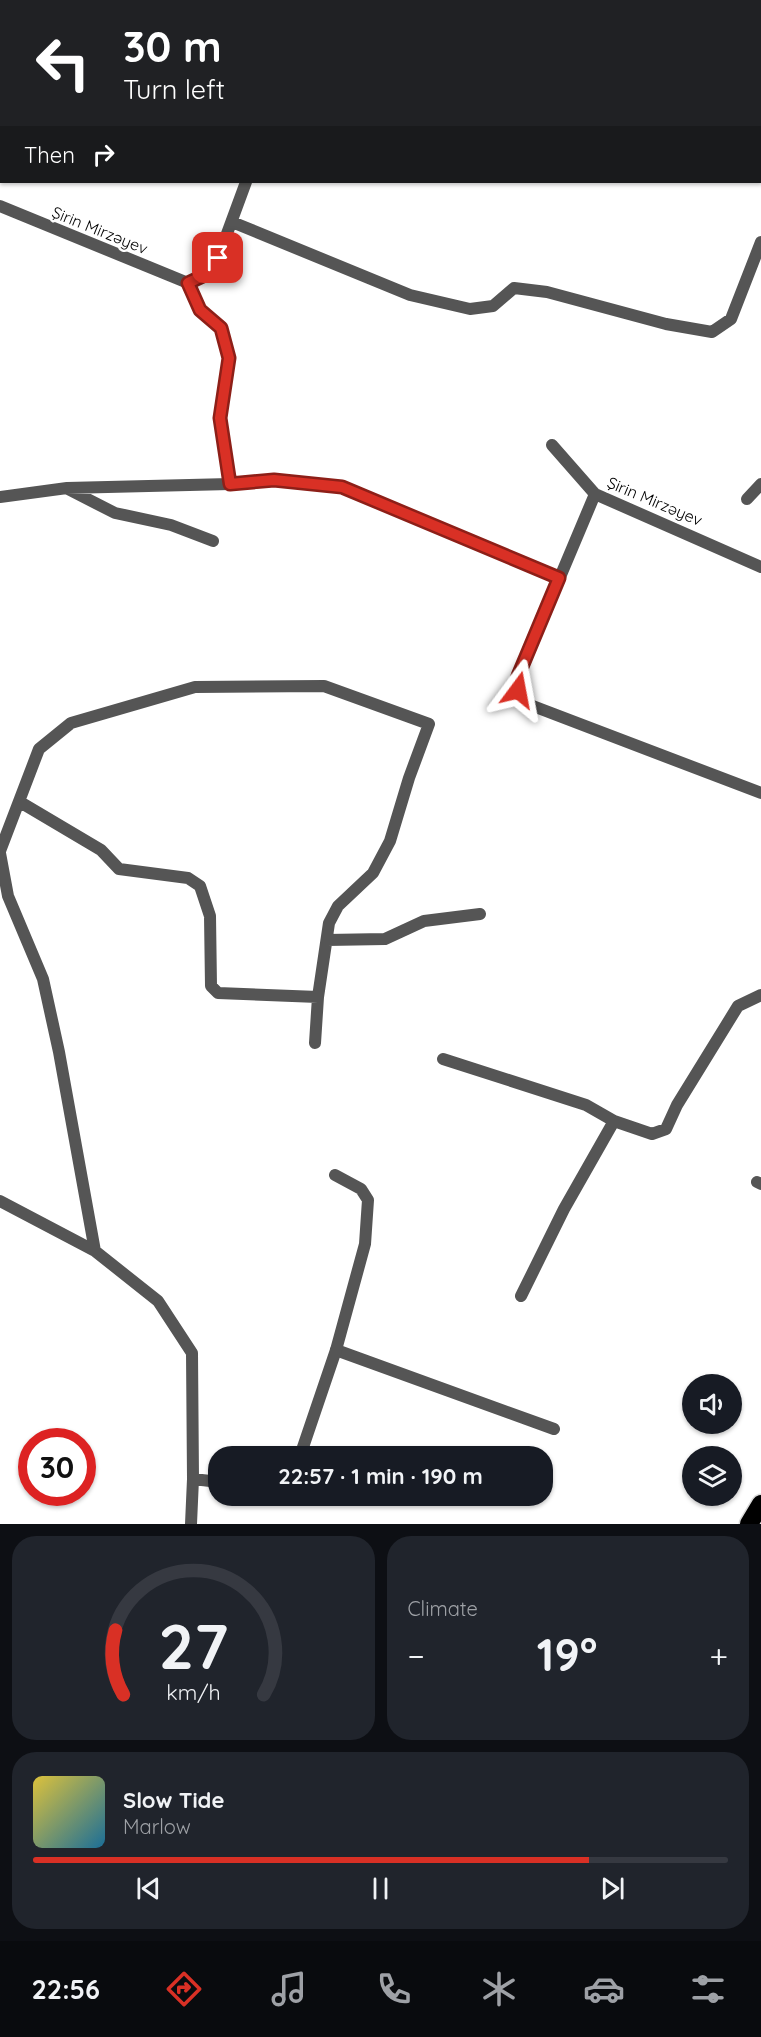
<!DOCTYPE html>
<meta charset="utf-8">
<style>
body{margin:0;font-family:Quicksand,sans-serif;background:#20242c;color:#f1f3f6;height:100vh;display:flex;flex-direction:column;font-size:22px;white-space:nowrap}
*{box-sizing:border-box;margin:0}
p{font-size:20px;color:#9ea1a6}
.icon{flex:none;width:33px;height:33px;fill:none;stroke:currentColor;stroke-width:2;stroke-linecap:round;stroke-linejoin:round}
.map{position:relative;height:1524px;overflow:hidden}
.details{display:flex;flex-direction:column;gap:12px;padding:12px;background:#0d0f14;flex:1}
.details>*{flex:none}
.guide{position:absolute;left:0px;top:0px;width:762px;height:183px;box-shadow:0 2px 4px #0004;background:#202124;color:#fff;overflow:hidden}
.tools{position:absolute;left:682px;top:1374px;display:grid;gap:12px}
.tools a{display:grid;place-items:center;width:60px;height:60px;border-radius:50%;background:#171b24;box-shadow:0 2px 4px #0004;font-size:30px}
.speed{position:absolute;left:18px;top:1428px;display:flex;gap:12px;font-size:30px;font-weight:700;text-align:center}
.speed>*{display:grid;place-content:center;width:78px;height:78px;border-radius:50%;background:#171b24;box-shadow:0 2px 4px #0004;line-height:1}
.speed .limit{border:9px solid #d22;background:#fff;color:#111}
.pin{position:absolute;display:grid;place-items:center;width:51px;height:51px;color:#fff;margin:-26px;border-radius:12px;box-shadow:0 3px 9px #0006}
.me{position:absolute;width:66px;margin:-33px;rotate:13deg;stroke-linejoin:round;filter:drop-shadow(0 0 4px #0008)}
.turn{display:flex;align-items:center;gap:21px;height:126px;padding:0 24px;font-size:27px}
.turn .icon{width:78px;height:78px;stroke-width:2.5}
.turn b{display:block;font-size:42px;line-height:51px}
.then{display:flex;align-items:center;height:57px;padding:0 24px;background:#0003;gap:12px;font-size:22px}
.big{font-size:45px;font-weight:700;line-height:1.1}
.details .tile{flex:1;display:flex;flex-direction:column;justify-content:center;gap:9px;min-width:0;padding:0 21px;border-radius:24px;background:#20242c}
.details .dial{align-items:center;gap:0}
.dial svg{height:156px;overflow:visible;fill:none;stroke:#363941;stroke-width:7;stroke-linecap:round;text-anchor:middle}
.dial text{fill:#f1f3f6;stroke:none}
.song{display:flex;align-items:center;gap:18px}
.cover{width:72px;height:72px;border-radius:9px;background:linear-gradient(135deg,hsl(50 70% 55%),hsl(200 70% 35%))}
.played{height:6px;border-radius:3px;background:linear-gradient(90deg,#d93025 80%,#363941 80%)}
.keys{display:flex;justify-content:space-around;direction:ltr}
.heat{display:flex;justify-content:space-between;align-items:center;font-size:33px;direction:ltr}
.details .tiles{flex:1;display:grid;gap:12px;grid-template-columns:1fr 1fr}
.tile:last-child{grid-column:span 2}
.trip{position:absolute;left:208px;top:1446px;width:345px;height:60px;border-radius:24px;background:#171b24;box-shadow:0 2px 4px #0004;font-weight:700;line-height:60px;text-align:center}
.tabs{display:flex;height:96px;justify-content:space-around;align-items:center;background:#090b0e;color:#9ea1a6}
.tabs .icon{width:42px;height:42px}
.tabs .current{color:#d93025}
.tabs b{font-size:27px;color:#f1f3f6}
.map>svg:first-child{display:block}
</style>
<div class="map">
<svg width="761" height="1524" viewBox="0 0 761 1524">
<rect width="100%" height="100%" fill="#fff"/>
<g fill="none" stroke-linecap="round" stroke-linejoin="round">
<defs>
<path id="highway" d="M749 1524 761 1504"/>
</defs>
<use href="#highway" stroke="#dbdbdb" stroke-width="21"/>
<path stroke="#555" stroke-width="12" d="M757 1182 761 1184
M336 1350 554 1429"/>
<path stroke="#555" stroke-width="12" d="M394 0 397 2
M616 0 617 2
M308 2V0
M760 64H761
M0 206 188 283
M232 222 410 295 470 309 493 306 514 288 547 292 666 324 712 332 731 319 761 242
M188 283 200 310 221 328 229 358 220 418 230 484
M188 283 207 274 218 258 246 182
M552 445 595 494 761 567
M68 489 115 513 171 525 213 541
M595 494 518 677V690L525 703 761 793
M0 497 67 488 230 484 274 480 342 487 559 578
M747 499 761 484
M20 802 101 850 119 869 188 878 200 886 210 916 211 986 218 993 318 997
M0 851 39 749 71 723 195 687 324 686 429 724 409 778 390 841 373 873 338 906 329 923 318 997 315 1043
M0 853 8 896 43 979 59 1052 95 1251
M327 940 385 939 424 921 480 914
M443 1059 586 1105 614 1121 652 1134 666 1129 677 1105 738 1006 761 995
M0 1201 95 1251 158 1301 192 1353 193 1479 191 1524
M521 1296 564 1209 614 1121
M300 1456 336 1350 365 1244 368 1200 361 1189 335 1175
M193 1479 219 1482"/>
<use href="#highway" stroke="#000" stroke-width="18"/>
</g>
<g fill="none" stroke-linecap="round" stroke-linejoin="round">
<defs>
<path id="route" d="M218 258 207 274 188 283 200 310 221 328 229 358 220 418 230 484 274 480 342 487 559 578 518 676V690"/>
</defs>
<use href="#route" stroke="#8d1f18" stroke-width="15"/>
<use href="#route" stroke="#d93025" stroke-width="10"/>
</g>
<g text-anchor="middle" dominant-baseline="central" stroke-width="5" stroke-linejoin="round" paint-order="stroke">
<g font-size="16" fill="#000" stroke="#fff">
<text transform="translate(100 230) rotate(22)">Şirin Mirzəyev</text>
<text transform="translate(655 501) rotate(23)">Şirin Mirzəyev</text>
</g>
</g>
</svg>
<div class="tools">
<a><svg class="icon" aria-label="sound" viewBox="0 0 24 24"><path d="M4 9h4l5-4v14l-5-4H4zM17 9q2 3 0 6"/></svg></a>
<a><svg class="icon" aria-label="layers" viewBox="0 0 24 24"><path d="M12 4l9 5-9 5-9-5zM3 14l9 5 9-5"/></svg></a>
</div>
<div class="speed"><div class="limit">30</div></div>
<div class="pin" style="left:218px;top:258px;background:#d93025"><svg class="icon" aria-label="arrive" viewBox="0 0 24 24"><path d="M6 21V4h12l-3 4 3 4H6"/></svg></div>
<svg class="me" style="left:518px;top:690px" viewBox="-20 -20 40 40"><path d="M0-17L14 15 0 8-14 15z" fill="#d93025" stroke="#fff" stroke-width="4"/></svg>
<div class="trip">22:57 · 1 min · 190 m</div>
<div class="guide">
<div class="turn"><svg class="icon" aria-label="left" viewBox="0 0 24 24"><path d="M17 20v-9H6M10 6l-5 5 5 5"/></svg><div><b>30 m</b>Turn left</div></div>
<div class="then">Then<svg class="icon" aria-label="right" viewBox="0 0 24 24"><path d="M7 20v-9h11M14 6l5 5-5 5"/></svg></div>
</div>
</div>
<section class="details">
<div class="tiles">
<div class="tile dial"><svg viewBox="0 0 100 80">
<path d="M14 69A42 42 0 1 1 86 69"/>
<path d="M14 69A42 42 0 0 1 10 36" stroke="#d93025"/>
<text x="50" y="56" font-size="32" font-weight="700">27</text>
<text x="50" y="72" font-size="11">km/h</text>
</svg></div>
<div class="tile"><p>Climate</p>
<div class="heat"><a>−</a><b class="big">19°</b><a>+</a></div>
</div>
<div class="tile">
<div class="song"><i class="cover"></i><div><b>Slow Tide</b><p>Marlow</p></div></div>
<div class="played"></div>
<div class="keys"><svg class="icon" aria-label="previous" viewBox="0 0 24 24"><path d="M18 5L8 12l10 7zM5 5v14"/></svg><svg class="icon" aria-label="pause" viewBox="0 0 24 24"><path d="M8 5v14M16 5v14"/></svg><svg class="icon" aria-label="next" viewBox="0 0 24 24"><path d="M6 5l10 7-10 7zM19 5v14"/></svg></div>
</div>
</div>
</section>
<nav class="tabs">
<b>22:56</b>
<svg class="icon current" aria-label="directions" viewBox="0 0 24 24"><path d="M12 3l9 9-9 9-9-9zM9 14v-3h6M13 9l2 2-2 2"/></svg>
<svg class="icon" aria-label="music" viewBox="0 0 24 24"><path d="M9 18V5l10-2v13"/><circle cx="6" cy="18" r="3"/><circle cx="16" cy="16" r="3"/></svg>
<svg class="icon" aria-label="phone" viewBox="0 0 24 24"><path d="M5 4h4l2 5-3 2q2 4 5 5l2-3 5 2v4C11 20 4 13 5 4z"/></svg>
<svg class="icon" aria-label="climate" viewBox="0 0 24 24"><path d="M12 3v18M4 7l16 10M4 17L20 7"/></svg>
<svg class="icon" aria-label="car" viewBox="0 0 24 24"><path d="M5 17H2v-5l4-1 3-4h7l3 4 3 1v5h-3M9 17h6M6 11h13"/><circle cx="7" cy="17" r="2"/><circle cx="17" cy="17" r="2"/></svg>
<svg class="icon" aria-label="filters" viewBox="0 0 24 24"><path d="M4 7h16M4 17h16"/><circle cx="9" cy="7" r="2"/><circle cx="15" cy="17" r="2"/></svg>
</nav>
